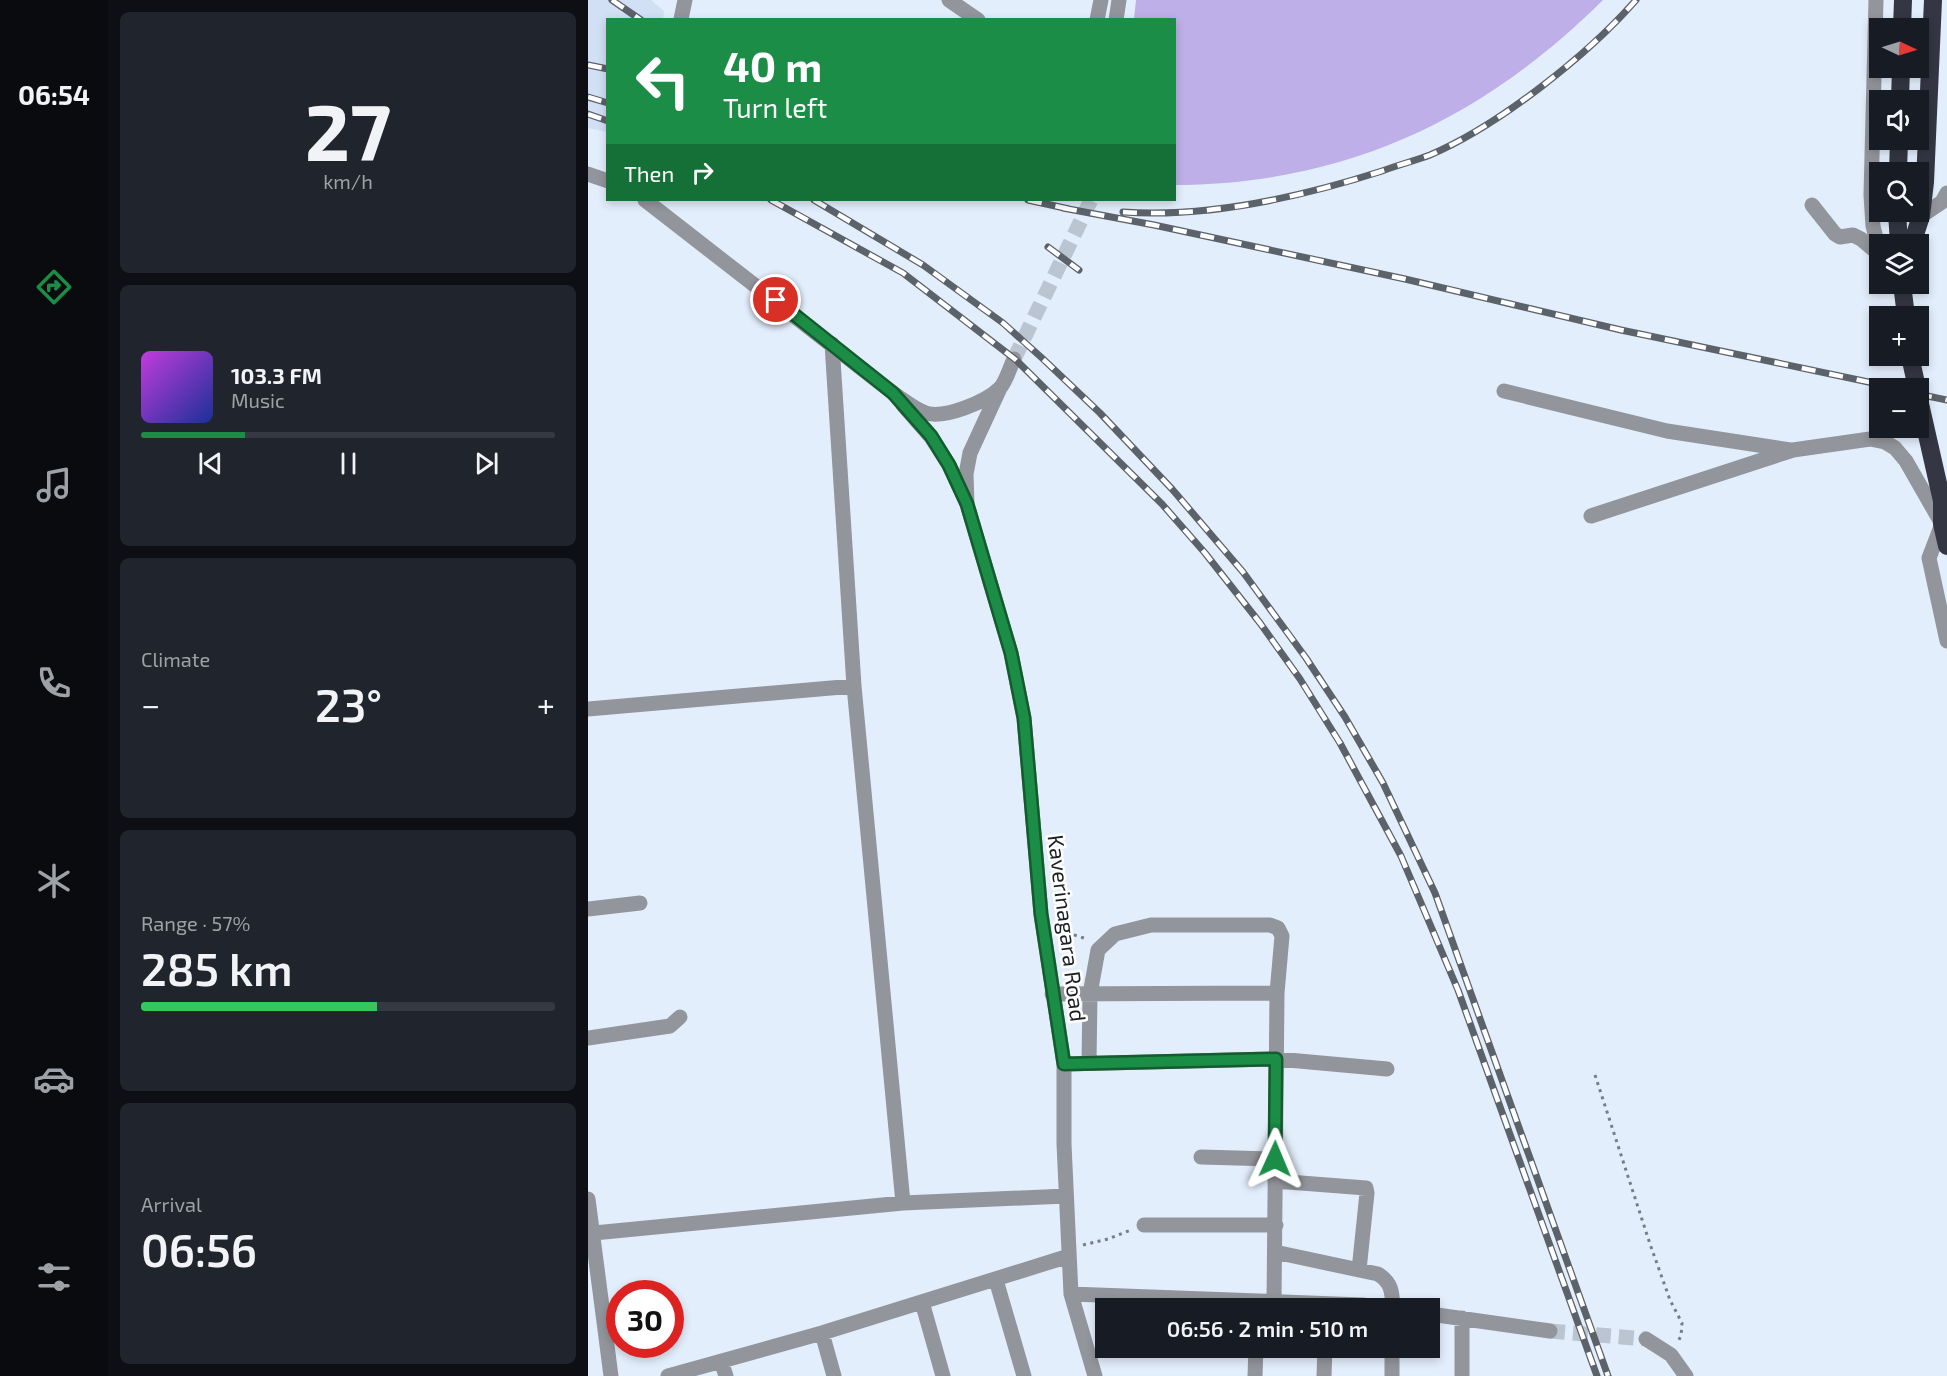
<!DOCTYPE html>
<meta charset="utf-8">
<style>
body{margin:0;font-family:"Exo 2",sans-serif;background:#20242c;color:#f1f3f6;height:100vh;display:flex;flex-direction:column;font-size:22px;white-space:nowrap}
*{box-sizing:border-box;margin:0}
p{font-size:20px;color:#9ea1a6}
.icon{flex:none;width:33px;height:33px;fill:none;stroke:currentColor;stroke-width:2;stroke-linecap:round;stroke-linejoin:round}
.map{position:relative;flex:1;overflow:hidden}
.details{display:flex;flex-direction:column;gap:12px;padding:12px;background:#0d0f14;width:480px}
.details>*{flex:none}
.guide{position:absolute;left:18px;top:18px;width:570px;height:183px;border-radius:0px;box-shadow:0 3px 9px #0003;background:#1b8d46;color:#fff;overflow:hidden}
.needle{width:39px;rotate:94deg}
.buttons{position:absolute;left:1281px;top:18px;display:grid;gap:12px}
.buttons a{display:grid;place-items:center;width:60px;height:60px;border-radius:0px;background:#171b24;box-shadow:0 3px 9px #0003;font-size:30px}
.speed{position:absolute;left:18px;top:1280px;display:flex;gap:12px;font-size:30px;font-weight:700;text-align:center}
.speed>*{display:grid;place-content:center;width:78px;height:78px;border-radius:50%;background:#171b24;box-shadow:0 3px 9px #0003;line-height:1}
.speed .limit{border:9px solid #d22;background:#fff;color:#111}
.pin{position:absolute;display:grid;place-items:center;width:51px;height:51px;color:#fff;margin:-26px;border:3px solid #fff;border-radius:50%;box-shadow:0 2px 6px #0007}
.me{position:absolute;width:66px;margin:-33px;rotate:1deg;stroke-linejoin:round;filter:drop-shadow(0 0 4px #0008)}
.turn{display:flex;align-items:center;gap:21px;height:126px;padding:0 18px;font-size:27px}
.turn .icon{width:78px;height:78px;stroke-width:2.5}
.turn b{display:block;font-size:42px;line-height:51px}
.then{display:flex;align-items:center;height:57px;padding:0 18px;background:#0003;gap:12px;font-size:22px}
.big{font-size:45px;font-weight:600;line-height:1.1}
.details .tile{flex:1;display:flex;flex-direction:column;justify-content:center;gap:9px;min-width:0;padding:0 21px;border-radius:9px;background:#20242c}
.details .dial{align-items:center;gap:0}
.dial b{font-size:78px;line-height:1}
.song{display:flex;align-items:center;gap:18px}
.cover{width:72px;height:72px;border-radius:9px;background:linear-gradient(135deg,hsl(290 70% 55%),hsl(230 70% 35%))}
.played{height:6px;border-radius:3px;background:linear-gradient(90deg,#1b8d46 25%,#363941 25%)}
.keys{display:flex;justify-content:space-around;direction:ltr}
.heat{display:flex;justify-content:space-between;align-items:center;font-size:33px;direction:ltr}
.charge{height:9px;border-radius:4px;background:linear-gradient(90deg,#34c759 57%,#363941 0)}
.trip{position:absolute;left:507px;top:1298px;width:345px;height:60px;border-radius:0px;background:#171b24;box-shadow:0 3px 9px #0003;font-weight:600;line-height:60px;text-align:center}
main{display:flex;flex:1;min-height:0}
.tabs{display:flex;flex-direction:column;width:108px;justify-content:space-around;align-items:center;background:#090b0e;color:#9ea1a6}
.tabs .icon{width:42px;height:42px}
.tabs .selected{color:#1b8d46}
.tabs b{font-size:27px;color:#f1f3f6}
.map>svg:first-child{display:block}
</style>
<main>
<nav class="tabs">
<b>06:54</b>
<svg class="icon selected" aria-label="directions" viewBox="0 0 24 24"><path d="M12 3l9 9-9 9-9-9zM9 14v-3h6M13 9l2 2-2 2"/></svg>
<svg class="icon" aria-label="music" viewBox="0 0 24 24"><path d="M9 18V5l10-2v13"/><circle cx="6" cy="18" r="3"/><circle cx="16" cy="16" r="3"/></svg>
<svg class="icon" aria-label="phone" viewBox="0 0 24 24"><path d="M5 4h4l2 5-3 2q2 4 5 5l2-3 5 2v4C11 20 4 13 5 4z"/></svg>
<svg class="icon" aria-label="climate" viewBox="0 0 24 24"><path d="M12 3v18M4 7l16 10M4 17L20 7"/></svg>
<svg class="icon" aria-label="car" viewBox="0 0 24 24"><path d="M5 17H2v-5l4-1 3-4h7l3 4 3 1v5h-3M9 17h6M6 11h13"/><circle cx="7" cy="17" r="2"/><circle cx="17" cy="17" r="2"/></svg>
<svg class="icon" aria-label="filters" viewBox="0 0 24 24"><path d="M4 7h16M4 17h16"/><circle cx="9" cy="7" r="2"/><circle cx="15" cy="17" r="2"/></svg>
</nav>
<section class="details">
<div class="tile dial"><b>27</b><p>km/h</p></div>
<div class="tile">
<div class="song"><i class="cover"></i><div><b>103.3 FM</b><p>Music</p></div></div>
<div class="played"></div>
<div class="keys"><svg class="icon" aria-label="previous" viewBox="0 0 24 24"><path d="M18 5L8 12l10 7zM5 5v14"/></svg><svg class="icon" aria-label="pause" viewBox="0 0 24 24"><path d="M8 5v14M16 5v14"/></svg><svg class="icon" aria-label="next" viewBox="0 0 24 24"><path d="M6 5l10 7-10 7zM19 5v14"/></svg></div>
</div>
<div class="tile"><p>Climate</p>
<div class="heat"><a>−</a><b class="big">23°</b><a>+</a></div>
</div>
<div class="tile"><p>Range · 57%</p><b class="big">285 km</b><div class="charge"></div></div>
<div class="tile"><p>Arrival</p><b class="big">06:56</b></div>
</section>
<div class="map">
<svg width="1359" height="1376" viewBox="0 0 1359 1376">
<rect width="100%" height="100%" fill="#e3eefc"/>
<path fill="#d1e0f4" d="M0 0H63L76 11 75 19 20 20 19 132 0 128Z"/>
<path fill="#beafe9" d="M548 0H1015C894 120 758 184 587 185L586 20 546 19Z"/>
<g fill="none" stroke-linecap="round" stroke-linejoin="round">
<path stroke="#bbc5d1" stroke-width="15" stroke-dasharray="15 8" stroke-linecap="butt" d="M426 359 503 200
M962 1331 1058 1339"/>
<path stroke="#767d86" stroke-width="3" stroke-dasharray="3 4.5" stroke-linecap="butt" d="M471 934H483L499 939
M1007 1075 1062 1244 1082 1300 1094 1323 1093 1336 1089 1343
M495 1245 520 1239 543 1230"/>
<path stroke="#93959c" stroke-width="15" d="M361 0 390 20
M1288 0 1283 195 1285 226 1292 254
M93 19 97 0
M509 20 513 0
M528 20 531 0
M0 174 20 181
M57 200 305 393C316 400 326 409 338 413 356 419 398 402 412 388 418 382 422 367 426 359
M1224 205 1247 234 1252 237 1265 235 1273 239 1292 255
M1333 216 1354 202 1359 193
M244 344 266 686 315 1203
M412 388 382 453 378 474 379 504 423 653 436 718 453 914 476 1064V1144L483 1294 507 1376
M916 391 1079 431 1202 450
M315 405 343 437 361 465 376 497
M1003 516 1205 450 1282 439 1297 442 1307 448 1318 461 1354 524 1341 558 1359 641
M0 709 266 686
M0 909 52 903
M464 994 689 993
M0 1038 82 1026 92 1017
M501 1063 502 994 510 950 527 934 563 925H682L690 928 694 936 689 993 686 1302
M476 1064 689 1059 799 1069
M613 1157 687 1159
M687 1181 778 1188 779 1193 771 1270
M0 1199 23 1376
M556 1225H688
M6 1233 315 1203 478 1196
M687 1252 790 1274C804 1283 804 1292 805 1308
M408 1280 436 1376
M483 1294 774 1305 798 1308
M334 1302 355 1376
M842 1314 962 1331
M234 1333 246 1376
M1058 1339 1083 1355 1098 1376
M133 1361 138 1376
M80 1376 234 1333 481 1256
M667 1376 668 1347
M736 1376 737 1347
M804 1376V1347
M874 1376V1318"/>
<path stroke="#343643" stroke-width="18" d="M1314 28 1315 0
M1312 100 1313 68
M1310 172 1311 140
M1309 212 1311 244
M1324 244 1333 216 1337 182 1345 0
M1314 284 1318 316
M1322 356 1329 388
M1330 395 1354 501V524L1359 546"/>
<defs>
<path id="rail" d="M24 0 53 20
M0 65 20 69
M0 97 20 103
M0 114 20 121
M183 200 315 273 428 360 574 504 617 553 672 623 712 679 752 743 813 856 870 990 1009 1376
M226 200 335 265 415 323 454 358 512 413 584 489 655 572 718 658 757 717 795 783 847 893 1020 1376
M440 200 481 209
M475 208 566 225 817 279 1033 330 1309 388
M535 212C621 218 713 197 794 171 810 165 826 161 842 155 910 126 999 56 1048 0
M460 247 491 270
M1330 394 1359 400"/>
</defs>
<use href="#rail" stroke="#5c626a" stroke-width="7"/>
<use href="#rail" stroke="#fff" stroke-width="4.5" stroke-dasharray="14" stroke-linecap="butt"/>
</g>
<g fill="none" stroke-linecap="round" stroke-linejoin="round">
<defs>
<path id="route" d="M188 300 305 393 343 436 361 465 379 504 423 653 436 718 453 914 476 1064 688 1059 687 1159"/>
</defs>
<use href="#route" stroke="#125c2e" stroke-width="15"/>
<use href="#route" stroke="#1b8d46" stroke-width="10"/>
</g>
<g text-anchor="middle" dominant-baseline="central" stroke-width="5" stroke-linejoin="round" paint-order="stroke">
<g font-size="22" fill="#1c2025" stroke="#fff">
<text transform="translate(480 928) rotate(83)">Kaverinagara Road</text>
</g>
</g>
</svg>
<div class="buttons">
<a><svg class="needle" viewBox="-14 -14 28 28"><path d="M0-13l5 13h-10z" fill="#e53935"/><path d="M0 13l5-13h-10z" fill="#9ea1a6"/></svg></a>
<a><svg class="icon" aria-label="sound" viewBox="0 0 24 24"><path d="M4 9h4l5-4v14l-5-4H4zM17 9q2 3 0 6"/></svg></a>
<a><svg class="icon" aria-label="search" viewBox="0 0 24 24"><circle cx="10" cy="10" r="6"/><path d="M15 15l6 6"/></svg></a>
<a><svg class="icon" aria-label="layers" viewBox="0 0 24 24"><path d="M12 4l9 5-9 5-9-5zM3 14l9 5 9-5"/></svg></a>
<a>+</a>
<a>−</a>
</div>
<div class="speed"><div class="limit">30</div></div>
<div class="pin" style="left:188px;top:300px;background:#d93025"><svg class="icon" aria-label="arrive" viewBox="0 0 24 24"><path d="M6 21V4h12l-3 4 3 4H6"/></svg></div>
<svg class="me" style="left:687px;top:1159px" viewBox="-20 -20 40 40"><path d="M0-17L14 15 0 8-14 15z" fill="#1b8d46" stroke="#fff" stroke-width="4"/></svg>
<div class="trip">06:56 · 2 min · 510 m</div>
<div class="guide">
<div class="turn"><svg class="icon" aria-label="left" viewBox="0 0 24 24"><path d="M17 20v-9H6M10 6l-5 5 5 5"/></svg><div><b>40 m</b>Turn left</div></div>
<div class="then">Then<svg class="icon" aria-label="right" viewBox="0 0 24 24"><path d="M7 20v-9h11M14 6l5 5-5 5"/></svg></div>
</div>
</div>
</main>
